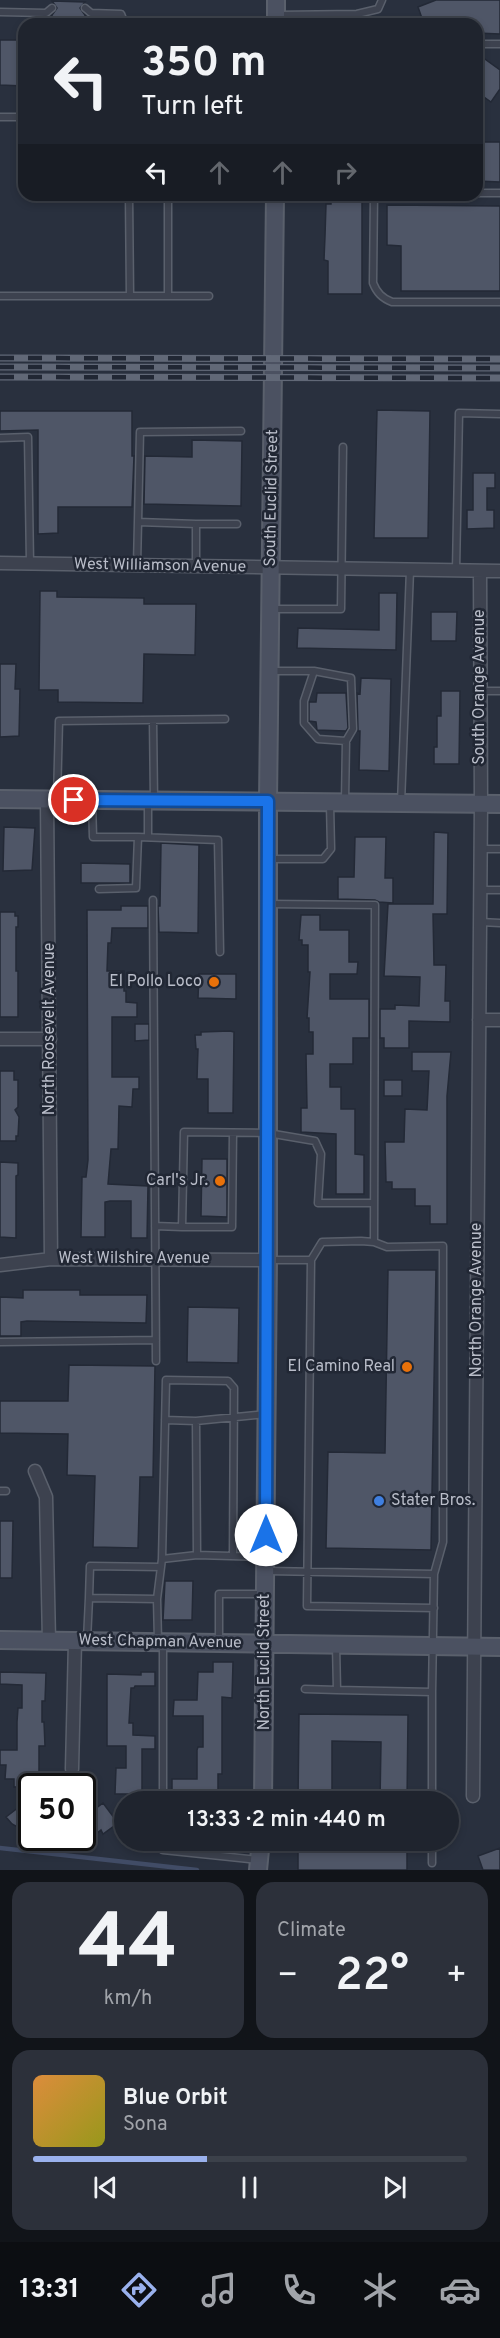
<!DOCTYPE html>
<meta charset="utf-8">
<style>
body{margin:0;font-family:Overpass,sans-serif;background:#2c303a;color:#f1f3f6;height:100vh;display:flex;flex-direction:column;font-size:22px;white-space:nowrap}
*{box-sizing:border-box;margin:0}
p{font-size:20px;color:#a1a4aa}
.icon{flex:none;width:33px;height:33px;fill:none;stroke:currentColor;stroke-width:2;stroke-linecap:round;stroke-linejoin:round}
.map{position:relative;height:1870px;overflow:hidden}
.panel{display:flex;flex-direction:column;gap:12px;padding:12px;background:#111419;flex:1}
.panel>*{flex:none}
.hud{position:absolute;left:18px;top:18px;width:465px;height:183px;border-radius:18px;box-shadow:0 3px 9px #0003,0 0 0 2px #3c414a;background:#1f242e;color:#f1f3f6;overflow:hidden}
.speed{position:absolute;left:18px;top:1773px;display:flex;gap:12px;font-size:30px;font-weight:700;text-align:center}
.speed>*{display:grid;place-content:center;width:78px;height:78px;border-radius:50%;background:#1f242e;box-shadow:0 3px 9px #0003,0 0 0 2px #3c414a;line-height:1}
.speed .limit{border:3px solid #111;border-radius:9px;background:#fff;color:#111}
.pin{position:absolute;display:grid;place-items:center;width:51px;height:51px;color:#fff;margin:-26px;border:3px solid #fff;border-radius:50%;box-shadow:0 2px 6px #0007}
.me{position:absolute;width:66px;margin:-33px;rotate:0deg;stroke-linejoin:round;filter:drop-shadow(0 0 4px #0008)}
.turn{display:flex;align-items:center;gap:21px;height:126px;padding:0 24px;font-size:27px}
.turn .icon{width:78px;height:78px;stroke-width:2.5}
.turn b{display:block;font-size:42px;line-height:51px}
.lanes{display:flex;align-items:center;height:57px;padding:0 24px;background:#0003;justify-content:center;gap:30px;direction:ltr}
.lanes .off{opacity:.35}
.big{font-size:45px;font-weight:600;line-height:1.1}
.panel .tile{flex:1;display:flex;flex-direction:column;justify-content:center;gap:9px;min-width:0;padding:0 21px;border-radius:18px;background:#2c303a}
.panel .dial{align-items:center;gap:0}
.dial b{font-size:78px;line-height:1}
.song{display:flex;align-items:center;gap:18px}
.cover{width:72px;height:72px;border-radius:9px;background:linear-gradient(135deg,hsl(30 70% 55%),hsl(60 70% 35%))}
.played{height:6px;border-radius:3px;background:linear-gradient(90deg,#9ab1ed 40%,#3c414a 40%)}
.keys{display:flex;justify-content:space-around;direction:ltr}
.heat{display:flex;justify-content:space-between;align-items:center;font-size:33px;direction:ltr}
.panel .tiles{flex:1;display:grid;gap:12px;grid-template-columns:1fr 1fr}
.tile:last-child{grid-column:span 2}
.trip{position:absolute;left:114px;top:1791px;width:345px;height:60px;border-radius:30px;background:#1f242e;box-shadow:0 3px 9px #0003,0 0 0 2px #3c414a;font-weight:600;line-height:60px;text-align:center}
.tabs{display:flex;height:96px;justify-content:space-around;align-items:center;background:#0c0e12;color:#a1a4aa}
.tabs .icon{width:42px;height:42px}
.tabs .active{color:#9ab1ed}
.tabs b{font-size:27px;color:#f1f3f6}
.map>svg:first-child{display:block}
</style>
<div class="map">
<svg width="500" height="1870" viewBox="0 0 500 1870">
<rect width="100%" height="100%" fill="#29303e"/>
<g fill="none" stroke-linecap="round" stroke-linejoin="round">
<path stroke="#414c66" stroke-width="4.5" d="M0 1848 197 1870"/>
</g>
<path fill="#4f5667" stroke="#232936" stroke-width="1.5" d="M436 0H500V34L477 33V24H424L418 7Z
M52 1 85 2 80 8 85 15V24H52V15L57 8Z
M0 40H24V86L0 85Z
M482 57 500 70V89L491 102 477 92V64Z
M477 142H500V182L477 181Z
M331 195H362V294H328V261L324 260 325 236 326 204H331Z
M387 205 500 206V291H401V246L387 245Z
M377 410 430 411 428 538H374Z
M0 411H132V456H134L132 507H58V533L38 534V430L0 431Z
M192 440 242 441 241 506 144 504 145 456 192 457Z
M473 473H495V488H487V510H494V528L467 529V510H473Z
M40 591H57V597L144 598V604H196L195 655 144 654 143 703 58 702V690H39Z
M379 593H397L396 650 297 648 298 628 379 630Z
M431 612H457L456 641H431Z
M0 664H16L15 689H20L19 736 0 737Z
M361 678 391 679 389 771 359 770 360 731H358L357 693 360 694Z
M441 691H460L459 764H434V747H437V716H441Z
M317 693H346L348 728 346 731 317 730 316 722 309 721V702H316Z
M4 827 35 828 32 870 3 871Z
M434 832 448 833 447 914H433L434 965H446L445 1001H450V1022L409 1021V1048H384V1038H380V1009H395V1005L419 1006 420 977 384 976 388 904H433Z
M355 837H386L385 878H393V903L379 902 375 900 338 899V877H354Z
M161 843 199 845 198 933 159 932 158 906H160Z
M81 863 130 864V883H81Z
M121 906H148V928H112L111 943H108L107 971H124V991H126V1002L137 1003V1017H112V1077H139V1089H133L132 1107 119 1106 118 1149H111L108 1184 148 1186 147 1238H131V1201H110L105 1202V1237H81L82 1177H86L88 1160 87 910H121Z
M0 912H15V916H18V927H16V971H18V1017H0Z
M301 915H320V930H349V962H358L357 974H330V999H369V1038H353V1064H330V1087H341V1109H355V1154L364 1155V1194H336V1134L301 1132V1108H307L306 1054H313V1032H309V1018H307L310 972H308V945H302V940H299Z
M199 974H236V999L198 998Z
M135 1024H149V1040L135 1041Z
M230 1031 234 1032 233 1113H208V1079H197L198 1049H196L195 1035H201V1032Z
M412 1052H451L447 1096V1224H430V1206H415V1189H392V1182H386L385 1142H404L405 1109 427 1110 429 1071H412Z
M0 1071H14V1080H18V1107L15 1110 19 1117 18 1136H16V1141H0Z
M384 1080H402V1096H384Z
M202 1159H227V1217L201 1216Z
M0 1162 18 1163V1175L16 1176V1238L0 1237Z
M388 1270H436L431 1550 326 1548 328 1452 385 1453Z
M23 1290H80V1295H147L146 1323 27 1321 21 1322V1336H0V1297L23 1298Z
M188 1307 239 1308 238 1363 187 1362Z
M69 1365 155 1366 153 1477H140L138 1548 93 1547 95 1476 67 1475 68 1434 0 1433V1401H68Z
M0 1521H13L12 1578H0Z
M165 1581H193L192 1620H163Z
M213 1662H233L232 1698 222 1697V1774H218V1802H198L189 1800V1793L172 1792V1779H197V1750L198 1747H203V1716H173L174 1700H197L198 1672H213Z
M0 1672 46 1673 45 1701H42V1722H44L45 1746H39V1786L14 1787V1779H5L6 1765H0V1750H17V1722L18 1708H22V1685L0 1684Z
M141 1672H155V1686H135L134 1688H131L129 1723H133V1735L155 1736V1749H142V1794H115L116 1768H126V1746H107V1674L141 1675Z
M299 1714 408 1715 407 1802H380L381 1742 332 1741V1802H298Z
M32 1797V1835L12 1824 6 1817Z
M103 1803 118 1823 103 1834 101 1830 91 1838 82 1827V1819Z
M298 1840H325V1845H380V1840H407V1870H298Z
M500 1848V1870H483L478 1856Z"/>
<g fill="none" stroke-linecap="round" stroke-linejoin="round">
<defs>
<path id="lane" d="M85 8 91 13 121 14 125 24
M0 12 46 13 52 8
M277 15 357 14 378 9 382 0
M477 44H500
M0 117H24
M477 193H500
M129 195 130 296
M168 195V296
M374 195 373 283C377 293 382 298 392 302H500
M0 296H209
M0 438 28 437 30 563
M196 524H237
M137 565 138 522
M196 566V524L138 522 140 432 241 431
M456 571 459 413 500 414
M272 609H341L343 447
M272 671H314
M481 691H500
M153 720 154 800
M57 799 59 721 225 719
M92 801 93 837H138
M345 802 346 741 353 729 351 678 314 671 304 701V723L318 739 346 741
M401 803 410 570
M148 837V802
M480 849H500
M268 859H323L331 849 330 804
M99 889 136 888 138 837 218 840 220 952
M480 890H500
M153 900 156 1361
M268 904 375 905 374 1242
M480 922 500 923
M155 1226 182 1227 184 1132 268 1133 315 1141 321 1154 318 1203H374
M182 1227H232L233 1133
M268 1260H311L322 1242 361 1241 374 1242 387 1247 443 1246V1542L434 1574 432 1692 337 1690 336 1645
M311 1260 307 1606 434 1608
M0 1342 156 1340
M165 1420 196 1421 266 1414
M196 1421 197 1555
M0 1491H6
M162 1559 166 1380 228 1381 234 1388 233 1556
M267 1571 434 1574
M89 1598 90 1566 161 1567
M157 1599 162 1559 197 1555 263 1557
M87 1640 89 1598 157 1599 158 1641
M219 1642V1594H263
M305 1689 337 1690
M432 1692V1802
M163 1802V1643
M163 1840V1850L259 1860
M432 1840V1863"/>
<path id="street" d="M0 563 500 571
M47 800 51 1259
M479 1020H500
M0 1039H50
M0 1265 51 1259 268 1260
M35 1471 46 1497 49 1641
M72 1769 75 1641
M473 1796 481 804 480 571"/>
<path id="secondary" d="M276 24V0
M0 799 500 804
M0 1640 500 1647
M263 1802 268 1260V802L275 195
M258 1870 261 1840"/>
</defs>
<use href="#lane" stroke="#5a606c" stroke-width="9"/>
<use href="#street" stroke="#5a606c" stroke-width="15"/>
<use href="#secondary" stroke="#5a606c" stroke-width="20"/>
<use href="#lane" stroke="#3d424f" stroke-width="6"/>
<use href="#street" stroke="#3d424f" stroke-width="12"/>
<use href="#secondary" stroke="#4b5161" stroke-width="16"/>
<defs>
<path id="rail" d="M0 358 500 359
M0 367 500 368
M0 377 500 378"/>
</defs>
<use href="#rail" stroke="#616877" stroke-width="7"/>
<use href="#rail" stroke="#212734" stroke-width="4.5" stroke-dasharray="14" stroke-linecap="butt"/>
</g>
<g fill="none" stroke-linecap="round" stroke-linejoin="round">
<defs>
<path id="route" d="M74 800 268 801 266 1535"/>
</defs>
<use href="#route" stroke="#114b97" stroke-width="15"/>
<use href="#route" stroke="#1a73e8" stroke-width="10"/>
</g>
<g fill="#e8710a" stroke="#212734" stroke-width="2">
<circle cx="214" cy="982" r="6"/>
<circle cx="220" cy="1181" r="6"/>
<circle cx="407" cy="1367" r="6"/>
</g>
<circle fill="#3f7fe0" stroke="#212734" stroke-width="2" cx="379" cy="1501" r="6"/>
<g text-anchor="middle" dominant-baseline="central" stroke-width="5" stroke-linejoin="round" paint-order="stroke">
<g font-size="16" fill="#b9bdc9" stroke="#212734">
<text transform="translate(272 498) rotate(-89)">South Euclid Street</text>
<text transform="translate(160 566) rotate(1)">West Williamson Avenue</text>
<text transform="translate(480 687) rotate(-90)">South Orange Avenue</text>
<text transform="translate(50 1029) rotate(-90)">North Roosevelt Avenue</text>
<text x="134" y="1259">West Wilshire Avenue</text>
<text transform="translate(477 1300) rotate(-90)">North Orange Avenue</text>
<text transform="translate(160 1642) rotate(1)">West Chapman Avenue</text>
<text transform="translate(265 1662) rotate(-90)">North Euclid Street</text>
</g>
<g font-size="16" fill="#b9bdc9" stroke="#212734" text-anchor="end">
<text x="202" y="982">El Pollo Loco</text>
<text x="208" y="1181">Carl's Jr.</text>
<text x="395" y="1367">El Camino Real</text>
<text x="391" y="1501" text-anchor="start">Stater Bros.</text>
</g>
</g>
</svg>
<div class="speed"><div class="limit">50</div></div>
<div class="pin" style="left:74px;top:800px;background:#d93025"><svg class="icon" aria-label="arrive" viewBox="0 0 24 24"><path d="M6 21V4h12l-3 4 3 4H6"/></svg></div>
<svg class="me" style="left:266px;top:1535px" viewBox="-20 -20 40 40"><circle r="19" fill="#fff"/><path d="M0-13L10 11 0 6-10 11z" fill="#1a73e8"/></svg>
<div class="trip">13:33 · 2 min · 440 m</div>
<div class="hud">
<div class="turn"><svg class="icon" aria-label="left" viewBox="0 0 24 24"><path d="M17 20v-9H6M10 6l-5 5 5 5"/></svg><div><b>350 m</b>Turn left</div></div>
<div class="lanes"><svg class="icon" aria-label="left" viewBox="0 0 24 24"><path d="M17 20v-9H6M10 6l-5 5 5 5"/></svg><svg class="icon off" aria-label="ahead" viewBox="0 0 24 24"><path d="M12 20V5M6 11l6-6 6 6"/></svg><svg class="icon off" aria-label="ahead" viewBox="0 0 24 24"><path d="M12 20V5M6 11l6-6 6 6"/></svg><svg class="icon off" aria-label="right" viewBox="0 0 24 24"><path d="M7 20v-9h11M14 6l5 5-5 5"/></svg></div>
</div>
</div>
<section class="panel">
<div class="tiles">
<div class="tile dial"><b>44</b><p>km/h</p></div>
<div class="tile"><p>Climate</p>
<div class="heat"><a>−</a><b class="big">22°</b><a>+</a></div>
</div>
<div class="tile">
<div class="song"><i class="cover"></i><div><b>Blue Orbit</b><p>Sona</p></div></div>
<div class="played"></div>
<div class="keys"><svg class="icon" aria-label="previous" viewBox="0 0 24 24"><path d="M18 5L8 12l10 7zM5 5v14"/></svg><svg class="icon" aria-label="pause" viewBox="0 0 24 24"><path d="M8 5v14M16 5v14"/></svg><svg class="icon" aria-label="next" viewBox="0 0 24 24"><path d="M6 5l10 7-10 7zM19 5v14"/></svg></div>
</div>
</div>
</section>
<nav class="tabs">
<b>13:31</b>
<svg class="icon active" aria-label="directions" viewBox="0 0 24 24"><path d="M12 3l9 9-9 9-9-9zM9 14v-3h6M13 9l2 2-2 2"/></svg>
<svg class="icon" aria-label="music" viewBox="0 0 24 24"><path d="M9 18V5l10-2v13"/><circle cx="6" cy="18" r="3"/><circle cx="16" cy="16" r="3"/></svg>
<svg class="icon" aria-label="phone" viewBox="0 0 24 24"><path d="M5 4h4l2 5-3 2q2 4 5 5l2-3 5 2v4C11 20 4 13 5 4z"/></svg>
<svg class="icon" aria-label="climate" viewBox="0 0 24 24"><path d="M12 3v18M4 7l16 10M4 17L20 7"/></svg>
<svg class="icon" aria-label="car" viewBox="0 0 24 24"><path d="M5 17H2v-5l4-1 3-4h7l3 4 3 1v5h-3M9 17h6M6 11h13"/><circle cx="7" cy="17" r="2"/><circle cx="17" cy="17" r="2"/></svg>
</nav>
